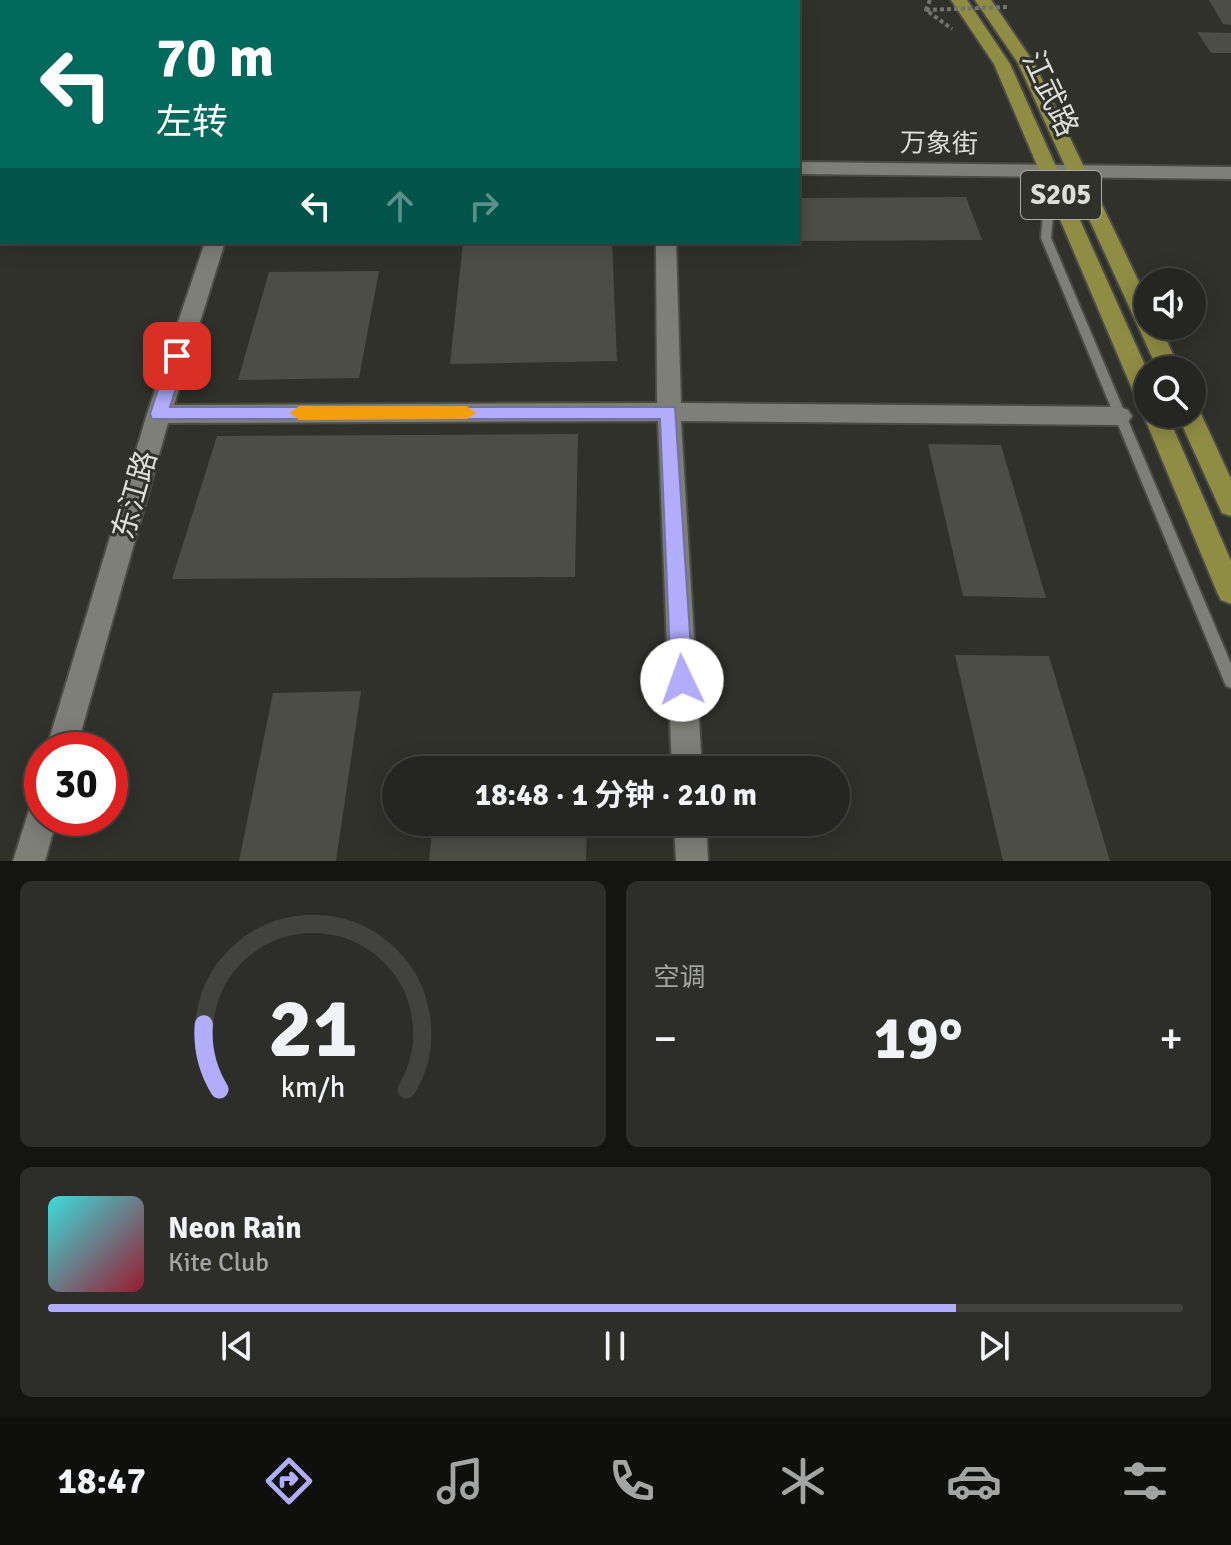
<!DOCTYPE html>
<html lang="zh">
<meta charset="utf-8">
<style>
body{margin:0;font-family:Signika,"Noto Sans SC",sans-serif;background:#2d2d2a;color:#f1f3f6;height:100vh;display:flex;flex-direction:column;font-size:30px;white-space:nowrap}
*{box-sizing:border-box;margin:0}
p{font-size:26px;color:#a3a5a5}
.icon{flex:none;width:44px;height:44px;fill:none;stroke:currentColor;stroke-width:2;stroke-linecap:round;stroke-linejoin:round}
.map{position:relative;height:861px;overflow:hidden}
.details{display:flex;flex-direction:column;gap:20px;padding:20px;background:#141412;flex:1}
.details>*{flex:none}
.guide{position:absolute;left:0px;top:0px;width:800px;height:244px;box-shadow:0 4px 20px #0003,0 0 0 2px #42423f;background:#00695c;color:#fff;overflow:hidden}
.buttons{position:absolute;left:1134px;top:268px;display:grid;gap:16px}
.buttons a{display:grid;place-items:center;width:72px;height:72px;border-radius:50%;background:#252521;box-shadow:0 4px 20px #0003,0 0 0 2px #42423f;font-size:40px}
.speed{position:absolute;left:24px;top:732px;display:flex;gap:16px;font-size:40px;font-weight:700;text-align:center}
.speed>*{display:grid;place-content:center;width:104px;height:104px;border-radius:50%;background:#252521;box-shadow:0 4px 20px #0003,0 0 0 2px #42423f;line-height:1}
.speed .limit{border:12px solid #d22;background:#fff;color:#111}
.pin{position:absolute;display:grid;place-items:center;width:68px;height:68px;color:#fff;margin:-34px;border-radius:16px;box-shadow:0 4px 12px #0006}
.me{position:absolute;width:88px;margin:-44px;rotate:357deg;stroke-linejoin:round;filter:drop-shadow(0 0 6px #0008)}
.turn{display:flex;align-items:center;gap:28px;height:168px;padding:0 24px;font-size:36px}
.turn .icon{width:104px;height:104px;stroke-width:2.5}
.turn b{display:block;font-size:56px;line-height:68px}
.lanes{display:flex;align-items:center;height:76px;padding:0 24px;background:#0003;justify-content:center;gap:40px;direction:ltr}
.lanes .off{opacity:.35}
.big{font-size:60px;font-weight:700;line-height:1.1}
.details .widget{flex:1;display:flex;flex-direction:column;justify-content:center;gap:12px;min-width:0;padding:0 28px;border-radius:12px;background:#2d2d2a}
.details .dial{align-items:center;gap:0}
.dial svg{height:208px;overflow:visible;fill:none;stroke:#42423f;stroke-width:7;stroke-linecap:round;text-anchor:middle}
.dial text{fill:#f1f3f6;stroke:none}
.song{display:flex;align-items:center;gap:24px}
.cover{width:96px;height:96px;border-radius:12px;background:linear-gradient(135deg,hsl(180 70% 55%),hsl(350 70% 35%))}
.played{height:8px;border-radius:4px;background:linear-gradient(90deg,#b1adfa 80%,#42423f 80%)}
.keys{display:flex;justify-content:space-around;direction:ltr}
.heat{display:flex;justify-content:space-between;align-items:center;font-size:44px;direction:ltr}
.details .tiles{flex:1;display:grid;gap:20px;grid-template-columns:1fr 1fr}
.widget:last-child{grid-column:span 2}
.trip{position:absolute;left:382px;top:756px;width:468px;height:80px;border-radius:40px;background:#252521;box-shadow:0 4px 20px #0003,0 0 0 2px #42423f;font-weight:700;line-height:80px;text-align:center}
.dock{display:flex;height:128px;justify-content:space-around;align-items:center;background:#0f0f0d;color:#a3a5a5}
.dock .icon{width:56px;height:56px}
.dock .selected{color:#b1adfa}
.dock b{font-size:36px;color:#f1f3f6}
.map>svg:first-child{display:block}
</style>
<div class="map">
<svg width="1231" height="861" viewBox="0 0 1231 861">
<rect width="100%" height="100%" fill="#31312c"/>
<path fill="#4d4d48" d="M1209 0H1231V25L1223 24Z
M1197 32 1231 33V53H1211Z
M966 197 982 240 798 241V198Z
M612 242 617 361 450 364 463 243Z
M379 271 359 378 238 380 269 272Z
M578 434 575 577 172 579 217 436Z
M928 444 1001 445 1046 598 963 596Z
M955 655 1049 656 1110 861H1003Z
M361 691 336 861H239L273 693Z
M433 822H587L586 861H429Z"/>
<g fill="none" stroke-linecap="round" stroke-linejoin="round">
<defs>
<path id="lane" d="M695 0H703L704 2H696Z
M1051 176 1056 179 1051 238 1231 664V688L1226 686 1224 681 1041 238 1046 179Z"/>
<path id="street" d="M491 0H507V2H491Z
M798 162 1231 167V179L798 174Z
M0 166H2V178H0Z
M205 242H225L174 405 657 403 656 242H676L681 403 1120 407 1128 410 1132 416 1128 422 1120 425 681 421 702 770H672L658 421 168 423 76 750H46L147 414Z
M42 799V818H57L45 861H13L31 804Z
M674 822H706L708 861H676Z"/>
<path id="primary" d="M951 0H967L1010 64 1148 372V407L1140 404 1136 398 994 64Z
M975 0H991L1034 63 1148 301V326H1160L1180 370H1158L1018 63Z
M1192 406 1201 414 1231 479V516L1222 513 1177 414H1192Z
M1148 407V414H1167L1231 561V604L1221 600 1217 592 1143 414Z"/>
</defs>
<use href="#lane" stroke="#4c4c47" stroke-width="4"/>
<use href="#street" stroke="#4c4c47" stroke-width="4"/>
<use href="#primary" stroke="#4c4c47" stroke-width="4"/>
<path stroke="#73736f" stroke-width="4" stroke-dasharray="4 3" stroke-linecap="butt" d="M930 0 926 10 952 29"/>
<use href="#lane" fill="#7f7f79" fill-rule="evenodd"/>
<use href="#street" fill="#7f7f79" fill-rule="evenodd"/>
<use href="#primary" fill="#8f8c44" fill-rule="evenodd"/>
<path stroke="#73736f" stroke-width="4" stroke-dasharray="4 3" stroke-linecap="butt" d="M926 10 1007 7"/>
</g>
<path fill="#b1adfa" stroke="#7370a2" stroke-width="2" d="M177 350 186 356 170 407H675L693 680 690 688 682 691 675 688 671 680 660 419H152L150 414 169 356Z"/>
<path fill="#f59e0b" d="M299 406H467L476 413 467 419 299 420 290 413Z"/>
<g text-anchor="middle" dominant-baseline="central" stroke-width="6" stroke-linejoin="round" paint-order="stroke">
<g font-size="26" fill="#ddddda" stroke="#31312c">
<text transform="translate(939 144) rotate(1)">万象街</text>
</g>
<rect fill="#31312c" stroke="#a9a9a6" stroke-width="2" x="1021" y="171" width="80" height="48" rx="6"/>
<g font-size="28" font-weight="bold" fill="#ddddda">
<text x="1061" y="195">S205</text>
</g>
<g font-size="30" fill="#ddddda" stroke="#31312c">
<text transform="translate(1050 94) rotate(65)">江武路</text>
<text transform="translate(135 495) rotate(-74)">东江路</text>
</g>
</g>
</svg>
<div class="buttons">
<a><svg class="icon" aria-label="sound" viewBox="0 0 24 24"><path d="M4 9h4l5-4v14l-5-4H4zM17 9q2 3 0 6"/></svg></a>
<a><svg class="icon" aria-label="search" viewBox="0 0 24 24"><circle cx="10" cy="10" r="6"/><path d="M15 15l6 6"/></svg></a>
</div>
<div class="speed"><div class="limit">30</div></div>
<div class="pin" style="left:177px;top:356px;background:#d93025"><svg class="icon" aria-label="arrive" viewBox="0 0 24 24"><path d="M6 21V4h12l-3 4 3 4H6"/></svg></div>
<svg class="me" style="left:682px;top:680px" viewBox="-20 -20 40 40"><circle r="19" fill="#fff"/><path d="M0-13L10 11 0 6-10 11z" fill="#b1adfa"/></svg>
<div class="trip">18:48 · 1 分钟 · 210 m</div>
<div class="guide">
<div class="turn"><svg class="icon" aria-label="left" viewBox="0 0 24 24"><path d="M17 20v-9H6M10 6l-5 5 5 5"/></svg><div><b>70 m</b>左转</div></div>
<div class="lanes"><svg class="icon" aria-label="left" viewBox="0 0 24 24"><path d="M17 20v-9H6M10 6l-5 5 5 5"/></svg><svg class="icon off" aria-label="ahead" viewBox="0 0 24 24"><path d="M12 20V5M6 11l6-6 6 6"/></svg><svg class="icon off" aria-label="right" viewBox="0 0 24 24"><path d="M7 20v-9h11M14 6l5 5-5 5"/></svg></div>
</div>
</div>
<section class="details">
<div class="tiles">
<div class="widget dial"><svg viewBox="0 0 100 80">
<path d="M14 69A42 42 0 1 1 86 69"/>
<path d="M14 69A42 42 0 0 1 8 44" stroke="#b1adfa"/>
<text x="50" y="56" font-size="32" font-weight="700">21</text>
<text x="50" y="72" font-size="11">km/h</text>
</svg></div>
<div class="widget"><p>空调</p>
<div class="heat"><a>−</a><b class="big">19°</b><a>+</a></div>
</div>
<div class="widget">
<div class="song"><i class="cover"></i><div><b>Neon Rain</b><p>Kite Club</p></div></div>
<div class="played"></div>
<div class="keys"><svg class="icon" aria-label="previous" viewBox="0 0 24 24"><path d="M18 5L8 12l10 7zM5 5v14"/></svg><svg class="icon" aria-label="pause" viewBox="0 0 24 24"><path d="M8 5v14M16 5v14"/></svg><svg class="icon" aria-label="next" viewBox="0 0 24 24"><path d="M6 5l10 7-10 7zM19 5v14"/></svg></div>
</div>
</div>
</section>
<nav class="dock">
<b>18:47</b>
<svg class="icon selected" aria-label="directions" viewBox="0 0 24 24"><path d="M12 3l9 9-9 9-9-9zM9 14v-3h6M13 9l2 2-2 2"/></svg>
<svg class="icon" aria-label="music" viewBox="0 0 24 24"><path d="M9 18V5l10-2v13"/><circle cx="6" cy="18" r="3"/><circle cx="16" cy="16" r="3"/></svg>
<svg class="icon" aria-label="phone" viewBox="0 0 24 24"><path d="M5 4h4l2 5-3 2q2 4 5 5l2-3 5 2v4C11 20 4 13 5 4z"/></svg>
<svg class="icon" aria-label="climate" viewBox="0 0 24 24"><path d="M12 3v18M4 7l16 10M4 17L20 7"/></svg>
<svg class="icon" aria-label="car" viewBox="0 0 24 24"><path d="M5 17H2v-5l4-1 3-4h7l3 4 3 1v5h-3M9 17h6M6 11h13"/><circle cx="7" cy="17" r="2"/><circle cx="17" cy="17" r="2"/></svg>
<svg class="icon" aria-label="filters" viewBox="0 0 24 24"><path d="M4 7h16M4 17h16"/><circle cx="9" cy="7" r="2"/><circle cx="15" cy="17" r="2"/></svg>
</nav>
